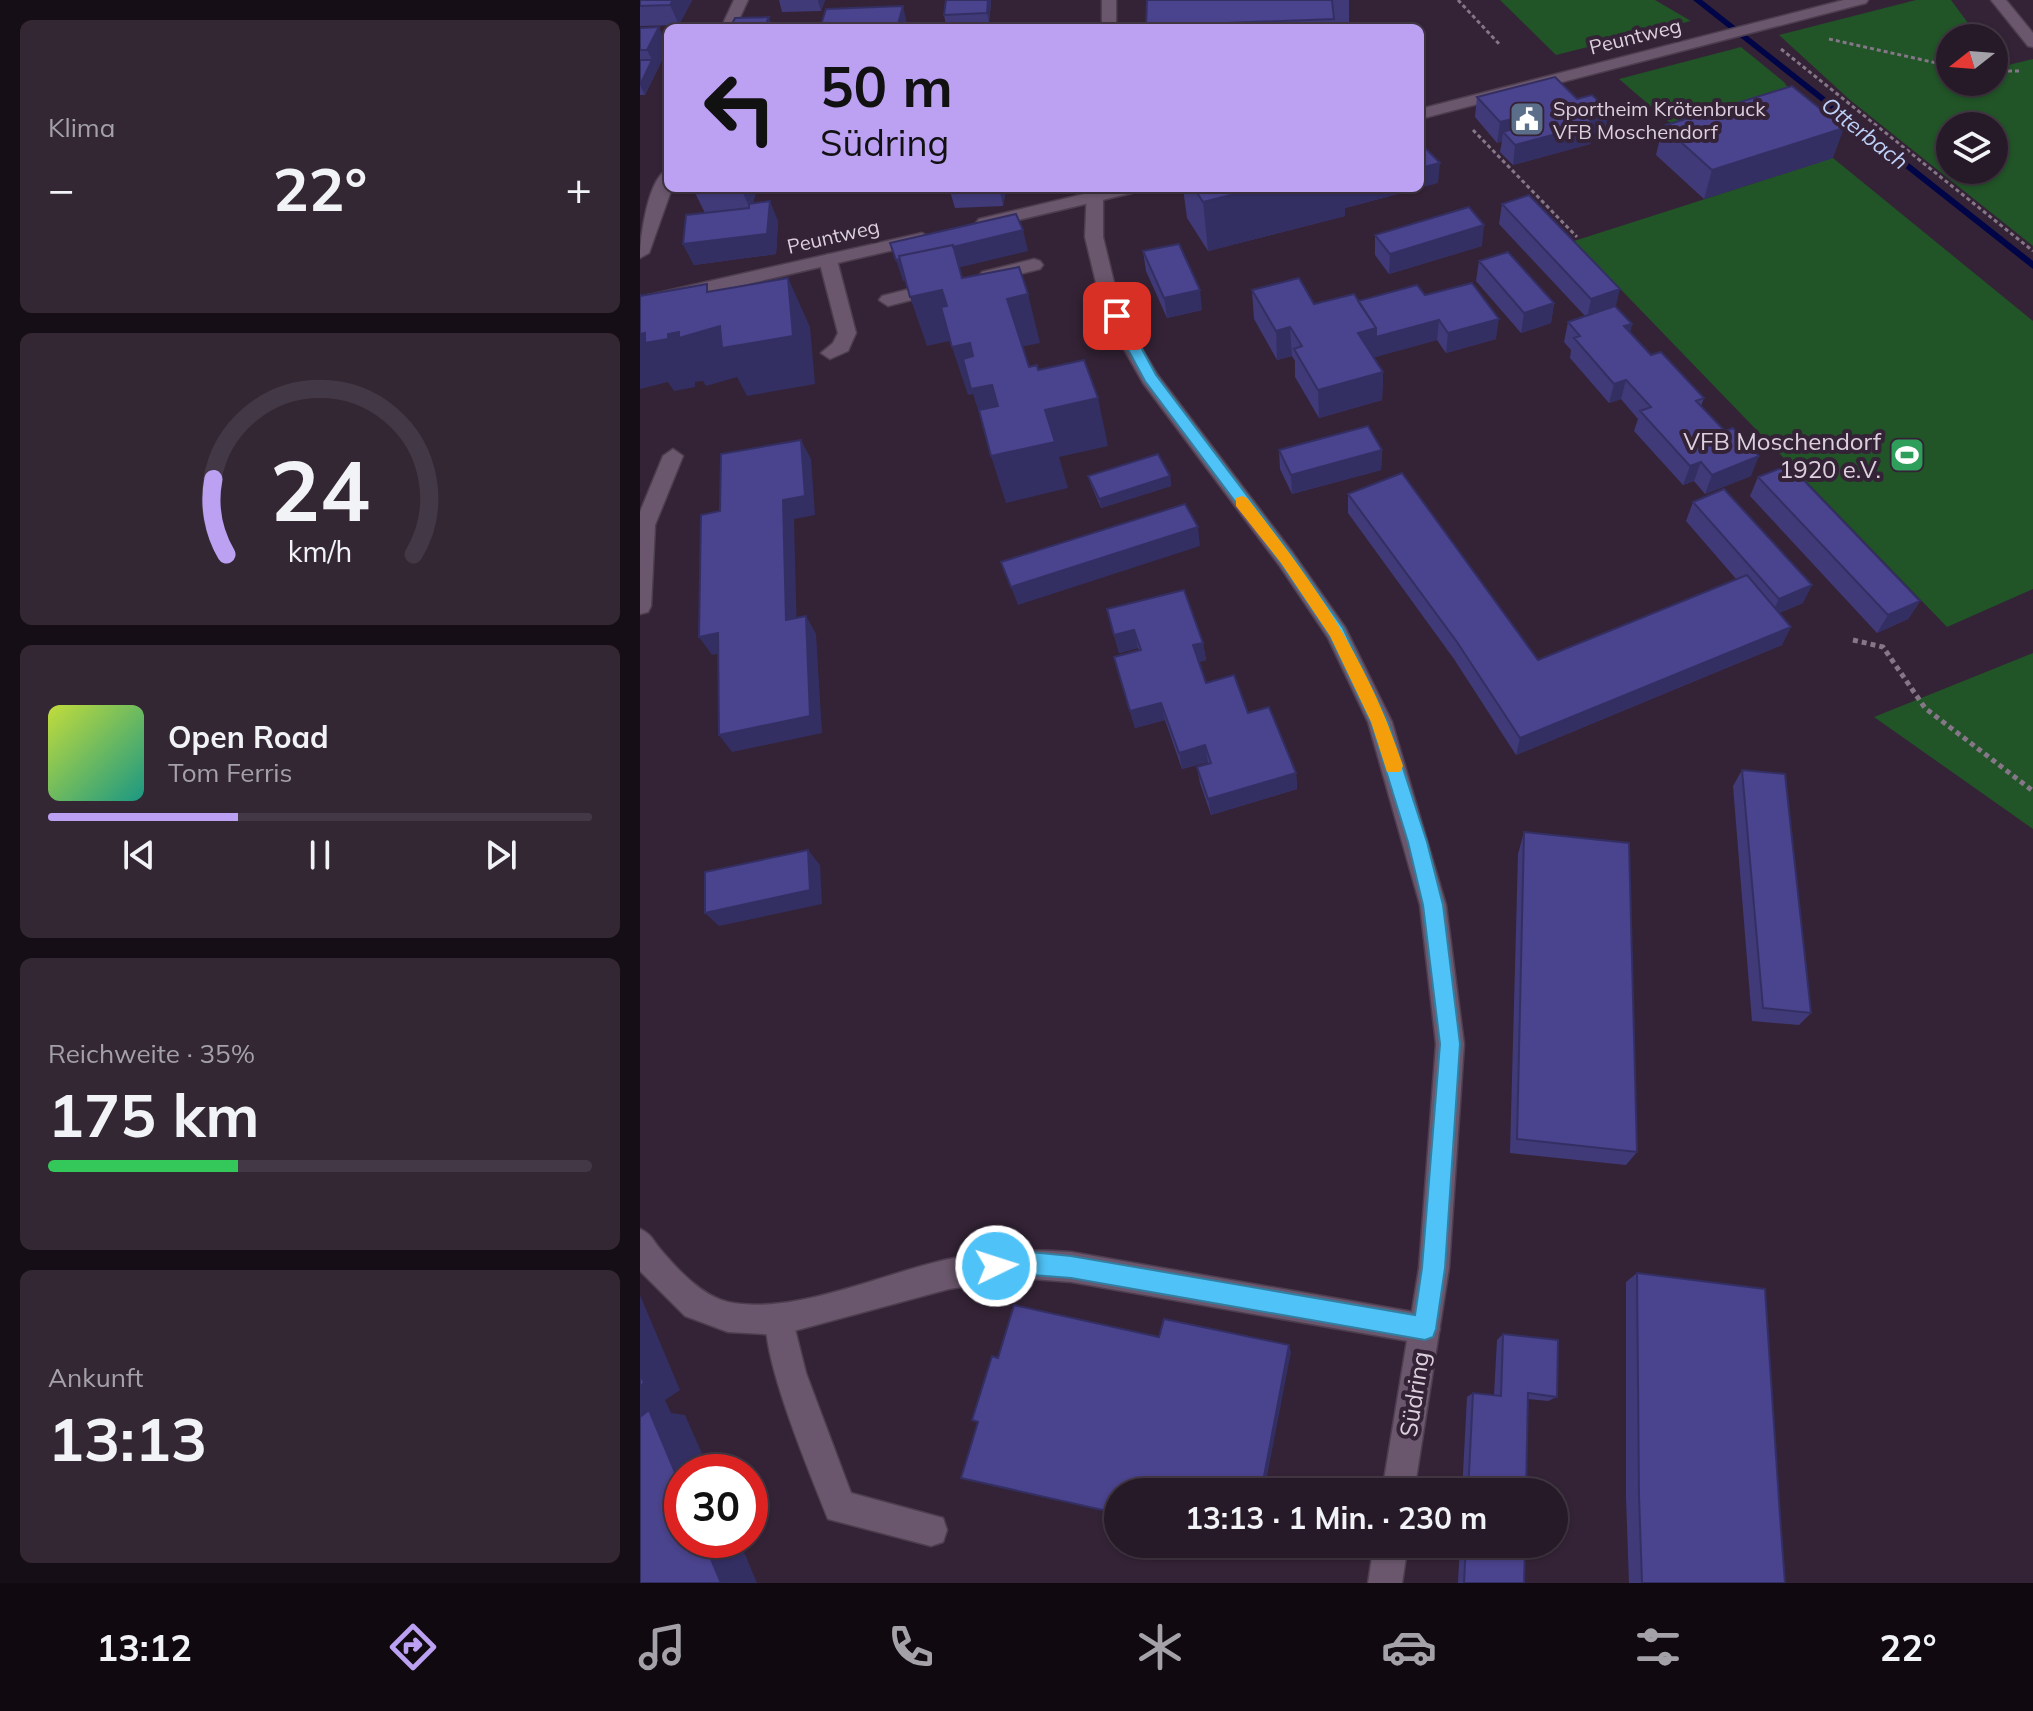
<!DOCTYPE html>
<html lang="de">
<meta charset="utf-8">
<style>
body{margin:0;font-family:Mulish,sans-serif;background:#332734;color:#f1f3f6;height:100vh;display:flex;flex-direction:column;font-size:30px;white-space:nowrap}
*{box-sizing:border-box;margin:0}
p{font-size:26px;color:#a4a1a8}
.icon{flex:none;width:44px;height:44px;fill:none;stroke:currentColor;stroke-width:2;stroke-linecap:round;stroke-linejoin:round}
.map{position:relative;flex:1;overflow:hidden}
.panel{display:flex;flex-direction:column;gap:20px;padding:20px;background:#150e16;width:640px}
.panel>*{flex:none}
.banner{position:absolute;left:24px;top:24px;width:760px;height:168px;border-radius:12px;box-shadow:0 2px 6px #0004,0 0 0 2px #433845;background:#bca0f2;color:#111;overflow:hidden}
.needle{width:52px;rotate:253deg}
.buttons{position:absolute;left:1296px;top:24px;display:grid;gap:16px}
.buttons a{display:grid;place-items:center;width:72px;height:72px;border-radius:50%;background:#271a28;box-shadow:0 2px 6px #0004,0 0 0 2px #433845;font-size:40px}
.speed{position:absolute;left:24px;top:1454px;display:flex;gap:16px;font-size:40px;font-weight:700;text-align:center}
.speed>*{display:grid;place-content:center;width:104px;height:104px;border-radius:50%;background:#271a28;box-shadow:0 2px 6px #0004,0 0 0 2px #433845;line-height:1}
.speed .limit{border:12px solid #d22;background:#fff;color:#111}
.pin{position:absolute;display:grid;place-items:center;width:68px;height:68px;color:#fff;margin:-34px;border-radius:16px;box-shadow:0 4px 12px #0006}
.me{position:absolute;width:88px;margin:-44px;rotate:86deg;stroke-linejoin:round;filter:drop-shadow(0 0 6px #0008)}
.turn{display:flex;align-items:center;gap:28px;height:168px;padding:0 24px;font-size:36px}
.turn .icon{width:104px;height:104px;stroke-width:2.5}
.turn b{display:block;font-size:56px;line-height:68px}
.big{font-size:60px;font-weight:700;line-height:1.1}
.panel .tile{flex:1;display:flex;flex-direction:column;justify-content:center;gap:12px;min-width:0;padding:0 28px;border-radius:12px;background:#332734}
.panel .dial{align-items:center;gap:0}
.dial svg{height:208px;overflow:visible;fill:none;stroke:#433845;stroke-width:7;stroke-linecap:round;text-anchor:middle}
.dial text{fill:#f1f3f6;stroke:none}
.song{display:flex;align-items:center;gap:24px}
.cover{width:96px;height:96px;border-radius:12px;background:linear-gradient(135deg,hsl(70 70% 55%),hsl(170 70% 35%))}
.played{height:8px;border-radius:4px;background:linear-gradient(90deg,#bca0f2 35%,#433845 35%)}
.keys{display:flex;justify-content:space-around;direction:ltr}
.heat{display:flex;justify-content:space-between;align-items:center;font-size:44px;direction:ltr}
.charge{height:12px;border-radius:6px;background:linear-gradient(90deg,#34c759 35%,#433845 0)}
.trip{position:absolute;left:464px;top:1478px;width:464px;height:80px;border-radius:40px;background:#271a28;box-shadow:0 2px 6px #0004,0 0 0 2px #433845;font-weight:700;line-height:80px;text-align:center}
.menu{display:flex;height:128px;justify-content:space-around;align-items:center;background:#100a10;color:#a4a1a8}
.menu .icon{width:56px;height:56px}
.menu .active{color:#bca0f2}
.menu b{font-size:36px;color:#f1f3f6}
main{display:flex;flex:1;min-height:0}
.map>svg:first-child{display:block}
</style>
<main>
<section class="panel">
<div class="tile"><p>Klima</p>
<div class="heat"><a>−</a><b class="big">22°</b><a>+</a></div>
</div>
<div class="tile dial"><svg viewBox="0 0 100 80">
<path d="M14 69A42 42 0 1 1 86 69"/>
<path d="M14 69A42 42 0 0 1 9 40" stroke="#bca0f2"/>
<text x="50" y="56" font-size="32" font-weight="700">24</text>
<text x="50" y="72" font-size="11">km/h</text>
</svg></div>
<div class="tile">
<div class="song"><i class="cover"></i><div><b>Open Road</b><p>Tom Ferris</p></div></div>
<div class="played"></div>
<div class="keys"><svg class="icon" aria-label="previous" viewBox="0 0 24 24"><path d="M18 5L8 12l10 7zM5 5v14"/></svg><svg class="icon" aria-label="pause" viewBox="0 0 24 24"><path d="M8 5v14M16 5v14"/></svg><svg class="icon" aria-label="next" viewBox="0 0 24 24"><path d="M6 5l10 7-10 7zM19 5v14"/></svg></div>
</div>
<div class="tile"><p>Reichweite · 35%</p><b class="big">175 km</b><div class="charge"></div></div>
<div class="tile"><p>Ankunft</p><b class="big">13:13</b></div>
</section>
<div class="map">
<svg width="1393" height="1583" viewBox="0 0 1393 1583">
<rect width="100%" height="100%" fill="#342336"/>
<path fill="#215427" fill-rule="evenodd" d="M860 0H1015L1051 21 916 55Z
M1276 0H1311L1339 38H1310V82H1354V59L1360 67 1393 59V246L1210 100 1139 35ZM1310 126H1354V170H1310Z
M1101 47 1144 82 1151 92 1035 127 979 79Z
M1193 158 1393 321V589L1307 627 934 241Z
M1393 653V829L1234 717Z"/>
<g fill="none" stroke-linecap="round" stroke-linejoin="round">
<path fill="#000548" fill-rule="evenodd" d="M1053 0H1062L1393 261V269Z"/>
<defs>
<path id="service" d="M1351 0H1366L1393 33V47L1388 46Z
M188 254 197 260 216 333 208 351 190 359 181 353 193 343 198 333 179 260Z
M394 259 400 261 403 265 400 269 348 282 339 276 342 272Z
M301 281 307 283 310 287 307 291 248 306 239 300 242 296Z
M139 1305 150 1309 166 1373 211 1493 303 1518 307 1530 303 1542 291 1546 188 1519C173 1480 114 1343 128 1309Z"/>
<path id="minor" d="M94 0H108L95 28H81Z
M1204 0H1228L1226 3 780 119V109Z
M28 170V188H32L9 253 0 258C0 239 8 176 28 170Z
M469 188H498L496 192 345 228 336 223 339 219Z
M282 233 291 238 288 242 0 309V297Z
M33 449 43 456 15 525 11 606 8 612 0 614V512L23 456Z
M0 1229C12 1234 13 1241 21 1250 38 1270 62 1296 88 1302 154 1316 243 1273 309 1259 350 1250 389 1249 431 1252L785 1314 796 1318 800 1329 796 1340 785 1344 431 1282 380 1278 309 1289 139 1335 88 1332 45 1316 0 1271Z"/>
<path id="tertiary" d="M462 0H476V28H462Z
M447 188H463V237L477 295 495 337 517 374 653 553 705 627 752 722 806 905 824 1044 809 1268 774 1492H742L779 1268 796 1044 780 905 728 722 688 638 639 565 503 383 477 337 459 295 445 237Z
M734 1544H768L762 1583H728Z"/>
</defs>
<use href="#service" stroke="#4d3e4f" stroke-width="3"/>
<use href="#minor" stroke="#4d3e4f" stroke-width="3"/>
<use href="#tertiary" stroke="#4d3e4f" stroke-width="3"/>
<path stroke="#857787" stroke-width="3" stroke-dasharray="4 3" stroke-linecap="butt" d="M818 0 861 46
M1189 39 1310 66
M1141 49 1393 251
M1354 71H1381
M833 130 937 237"/>
<path stroke="#857787" stroke-width="5" stroke-dasharray="5 4" stroke-linecap="butt" d="M1213 640 1243 647 1285 708 1393 791"/>
<use href="#service" fill="#6b576d" fill-rule="evenodd"/>
<use href="#minor" fill="#6b576d" fill-rule="evenodd"/>
<use href="#tertiary" fill="#6b576d" fill-rule="evenodd"/>
</g>
<path fill="#403a79" d="M0 0H52L39 25 0 26Z
M139 0H185L181 11 142 12Z
M507 0H709V28H506Z
M351 2 349 23 306 25 304 15Z
M0 28 28 48 5 95H0Z
M837 97 965 132 952 135 950 144 873 165 860 152 862 141 857 143 835 117Z
M1023 126 1193 158 1064 199 1016 155Z
M117 188 113 203 138 221 136 254 54 265 43 244 65 213 55 193Z
M309 188H366L363 206 315 208Z
M543 188H780L705 208V216L568 251 547 218Z
M862 204 976 307 992 324 990 332 1011 355 1064 398 1061 406 1111 476 1065 494 1054 481 1043 485 994 431 998 419 981 399 969 403 930 358 931 350 924 342 928 322 945 316 859 224Z
M735 235 842 246 749 274 735 255Z
M503 251 562 310 527 318 506 271Z
M839 261 914 303 911 323 881 333 836 281Z
M612 290 674 304 785 295 856 339 806 353 797 340 734 357 743 372 742 400 679 418 655 377V361L652 356 637 360 614 319Z
M639 450H742L741 470 652 494 640 469Z
M448 476H530L531 486 461 508 451 485Z
M1118 477 1280 601 1268 619 1237 633 1110 496Z
M708 494 898 660 1097 580 1046 521 1053 502 1163 603 1139 613 1142 645 876 755 814 659 708 513Z
M467 609 563 643 566 660 559 662 566 683 608 713 656 773 657 789 571 815 560 783 557 767 569 764 568 762 542 769 525 720 495 728 474 657 499 650 498 648 479 653Z
M1102 770 1171 1013 1159 1025 1112 1021 1093 786Z
M884 832 997 1152 986 1165 870 1153 878 854Z
M997 1273 1145 1583H989L986 1497V1282Z
M863 1334 917 1397 908 1401 888 1399 886 1492H822L827 1397 833 1393 854 1395 857 1340Z
M820 1544H885L884 1583H818Z"/>
<path fill="#342f63" d="M33 0H52L39 25 30 5Z
M178 0H185L181 11 178 1Z
M348 0H351V2L349 23 347 13Z
M263 6 268 28H257Z
M129 17 133 28H124Z
M19 27 28 48 5 95 0 85 12 60 7 50Z
M969 111 965 132 952 135 950 144 873 165 875 145 947 117Z
M872 119 870 139 863 132 862 141 857 143 860 122Z
M1204 128 1193 158 1064 199 1072 170Z
M800 163 798 183 780 188V168Z
M103 188H117L111 211 102 191Z
M359 188H366L363 206Z
M618 188H780L705 208V216L568 251 563 202Z
M130 201 138 221 136 254 54 265 43 244Z
M844 225 842 246 749 274 750 254Z
M383 230 388 251 263 281 256 260Z
M148 278 170 327 175 384 107 396 97 377 66 386 63 381 55 382V387L34 391 28 382 0 389V334L5 333 0 292 26 338 28 334Z
M980 289 975 309 947 319 951 299Z
M302 290 318 339 287 346 270 297Z
M560 290 562 310 527 318 524 298Z
M388 294 400 343 380 347 367 299Z
M914 303 911 323 881 333 884 313Z
M859 319 856 339 806 353 808 333Z
M799 320 797 340 718 362V333L736 328Z
M992 324 987 344 984 326Z
M650 327 652 356 637 360 636 331Z
M330 343 352 385 367 432 347 437 333 394 328 395 312 347Z
M743 372 742 400 679 418 678 390Z
M986 380 981 399 969 403 974 384Z
M458 398 468 446 419 457 428 488 366 503 351 456 405 410Z
M161 440 171 459 175 515 154 519 157 638 146 620 143 500Z
M742 450 741 470 652 494 651 475Z
M1119 456 1111 476 1065 494 1072 475Z
M1061 462 1054 481 1043 485 1050 466Z
M530 476 531 486 461 508 459 499Z
M558 527 560 546 378 605 371 587Z
M1172 585 1163 603 1130 617 1139 599Z
M1280 601 1268 619 1237 633 1248 615Z
M166 616 176 634 182 733 92 752 79 735Z
M1151 627 1142 645 876 755 880 738Z
M494 630 498 648 479 653 474 635Z
M78 633 90 651 72 655 59 637Z
M563 643 566 660 556 663 553 645Z
M521 703 525 720 495 728 490 711Z
M565 745 568 762 542 769 539 753Z
M656 773 657 789 571 815 568 799Z
M168 850 180 865 182 904 79 926 65 913Z
M0 1295 40 1390 25 1400 31 1413 45 1415 70 1472H42V1489L0 1418Z
M649 1345 651 1352 624 1492H621Z
M63 1540H99L117 1583H81Z"/>
<path fill="#4a438d" stroke="#342f63" stroke-width="2" d="M0 0H33L30 5 0 6Z
M306 0H348L347 13 304 15Z
M507 0H692L694 19 506 26Z
M263 6 257 28H180L186 9Z
M129 17 124 28H90L95 18Z
M372 23 371 28H336V24Z
M19 27 7 50H0V28Z
M0 60H12L0 85Z
M915 77 937 99 952 95 969 111 947 117 954 124 875 145 863 132 879 127 872 119 860 122 837 97Z
M1152 86 1204 128 1072 170 1023 126Z
M780 143 800 163 780 168Z
M57 188H103L102 191 55 193Z
M554 188H618L563 202Z
M889 195 980 289 951 299 862 204Z
M130 201 127 234 43 244 46 215 109 208V204Z
M829 207 844 225 750 254 735 235Z
M376 214 383 230 313 247V245L259 256 260 259 256 260 250 243Z
M539 244 560 290 524 298 503 251Z
M313 245 322 278 379 267 388 294 367 299 389 367 397 365 398 370 444 360 458 398 405 410 415 442 351 456 339 410 358 406 352 385 331 389 323 359 333 356 330 343 312 347 301 307 307 306 302 290 270 297 259 256Z
M868 252 914 303 884 313 839 261Z
M148 278 153 336 82 348 80 326 39 338V332L28 334V339L5 343V333L0 334V296L67 284V292Z
M659 278 674 304 714 294 736 328 718 333 743 372 678 390 654 349 662 346 650 327 636 331 612 290Z
M832 283 859 319 808 333 799 320 736 337V328L718 301 777 285 785 295Z
M975 306 992 324 984 326 1011 355 1021 352 1064 398 1056 401 1085 431 1093 428 1119 456 1072 475 1061 462 1050 466 1000 411 1011 407 986 380 974 384 934 338 940 336 928 322Z
M728 426 742 450 651 475 639 450Z
M161 440 165 496 143 500 146 620 166 616 170 716 79 735 78 633 59 637 61 515 80 511 81 454Z
M518 454 530 476 459 499 448 476Z
M1149 465 1280 601 1248 615 1118 477Z
M762 473 898 660 1107 575 1151 627 880 738 817 642 708 494Z
M1084 489 1172 585 1139 599 1053 502Z
M545 504 558 527 371 587 361 562Z
M544 590 563 643 553 645 566 683 594 675 608 713 629 707 656 773 568 799 557 767 571 763 565 745 539 753 521 703 490 711 474 657 501 650 494 630 474 635 467 609Z
M1102 770 1145 774 1171 1013 1123 1008Z
M884 832 989 843 997 1152 877 1139Z
M168 850 170 890 65 913V872Z
M997 1273 1125 1289 1140 1516 1145 1583H1002L999 1496Z
M374 1305 519 1337 524 1319 649 1345 621 1492H478V1507L476 1513 321 1478 338 1422 332 1420 352 1356 358 1358Z
M863 1334 918 1340 917 1397 888 1393 886 1492H828L833 1393 861 1396Z
M0 1373 4 1383 0 1386Z
M9 1410 42 1489V1540H63L81 1583H0V1417Z
M826 1544H885L884 1583H824Z"/>
<path fill="#4fc3f7" stroke="#337fa1" stroke-width="2" d="M477 311 484 316 516 375 652 555 703 628 748 722 787 842 803 905 820 1044 805 1268 796 1329 793 1337 785 1340 431 1278 380 1274 356 1278 348 1274 345 1266 348 1258 380 1251 431 1256 775 1315 782 1268 800 1044 783 905 768 842 731 722 690 636 641 563 505 381 470 316Z"/>
<path fill="#f59e0b" d="M602 496 607 498C676 585 728 659 763 766L760 772H747L731 722 690 636 641 563 596 506V498Z"/>
<defs>
<symbol id="civic-square" viewBox="-11 -11 22 22"><rect x="-9" y="-9" width="18" height="18" rx="4" fill="#5c6f8a" stroke="#342336"/><path d="M-.6-6.5H3V-4.5H.6V-3L4-1V1h2V6H-6V1h2V-1L-.6-3ZM-1.2 2.5V6h2.4V2.5Z" fill="#fff"/></symbol>
<symbol id="stadium-square" viewBox="-11 -11 22 22"><rect x="-9" y="-9" width="18" height="18" rx="4" fill="#2e9e5b" stroke="#342336"/><path d="M0-5a6.5 5 0 1 0 0 10a6.5 5 0 1 0 0-10ZM-3.5-1.8h7v3.6h-7Z" fill="#fff"/></symbol>
</defs>
<g fill-rule="evenodd">
<use href="#civic-square" x="867" y="99" width="40" height="40"/>
<use href="#stadium-square" x="1247" y="435" width="40" height="40"/>
</g>
<g text-anchor="middle" dominant-baseline="central" stroke-width="8" stroke-linejoin="round" paint-order="stroke">
<g font-size="20" fill="#dcd0dd" stroke="#342336">
<text transform="translate(995 36) rotate(-14)">Peuntweg</text>
<text transform="translate(193 236) rotate(-13)">Peuntweg</text>
</g>
<g font-size="20" fill="#dcd0dd" stroke="#342336" text-anchor="start">
<text x="913" y="108">Sportheim Krötenbruck<tspan x="913" dy="23">VFB Moschendorf</tspan></text>
</g>
<g font-size="22" font-style="italic" fill="#bdd1f9" stroke="#342336">
<text transform="translate(1225 133) rotate(38)">Otterbach</text>
</g>
<g font-size="24" fill="#dcd0dd" stroke="#342336" text-anchor="end">
<text x="1241" y="441">VFB Moschendorf<tspan x="1241" dy="28">1920 e.V.</tspan></text>
</g>
<g font-size="24" fill="#dcd0dd" stroke="#342336">
<text transform="translate(774 1394) rotate(-81)">Südring</text>
</g>
</g>
</svg>
<div class="buttons">
<a><svg class="needle" viewBox="-14 -14 28 28"><path d="M0-13l5 13h-10z" fill="#e53935"/><path d="M0 13l5-13h-10z" fill="#a4a1a8"/></svg></a>
<a><svg class="icon" aria-label="layers" viewBox="0 0 24 24"><path d="M12 4l9 5-9 5-9-5zM3 14l9 5 9-5"/></svg></a>
</div>
<div class="speed"><div class="limit">30</div></div>
<div class="pin" style="left:477px;top:316px;background:#d93025"><svg class="icon" aria-label="arrive" viewBox="0 0 24 24"><path d="M6 21V4h12l-3 4 3 4H6"/></svg></div>
<svg class="me" style="left:356px;top:1266px" viewBox="-20 -20 40 40"><circle r="17" fill="#4fc3f7" stroke="#fff" stroke-width="3"/><path d="M0-11L8 9 0 5-8 9z" fill="#fff"/></svg>
<div class="trip">13:13 · 1 Min. · 230 m</div>
<div class="banner">
<div class="turn"><svg class="icon" aria-label="left" viewBox="0 0 24 24"><path d="M17 20v-9H6M10 6l-5 5 5 5"/></svg><div><b>50 m</b>Südring</div></div>
</div>
</div>
</main>
<nav class="menu">
<b>13:12</b>
<svg class="icon active" aria-label="directions" viewBox="0 0 24 24"><path d="M12 3l9 9-9 9-9-9zM9 14v-3h6M13 9l2 2-2 2"/></svg>
<svg class="icon" aria-label="music" viewBox="0 0 24 24"><path d="M9 18V5l10-2v13"/><circle cx="6" cy="18" r="3"/><circle cx="16" cy="16" r="3"/></svg>
<svg class="icon" aria-label="phone" viewBox="0 0 24 24"><path d="M5 4h4l2 5-3 2q2 4 5 5l2-3 5 2v4C11 20 4 13 5 4z"/></svg>
<svg class="icon" aria-label="climate" viewBox="0 0 24 24"><path d="M12 3v18M4 7l16 10M4 17L20 7"/></svg>
<svg class="icon" aria-label="car" viewBox="0 0 24 24"><path d="M5 17H2v-5l4-1 3-4h7l3 4 3 1v5h-3M9 17h6M6 11h13"/><circle cx="7" cy="17" r="2"/><circle cx="17" cy="17" r="2"/></svg>
<svg class="icon" aria-label="filters" viewBox="0 0 24 24"><path d="M4 7h16M4 17h16"/><circle cx="9" cy="7" r="2"/><circle cx="15" cy="17" r="2"/></svg>
<b>22°</b>
</nav>
